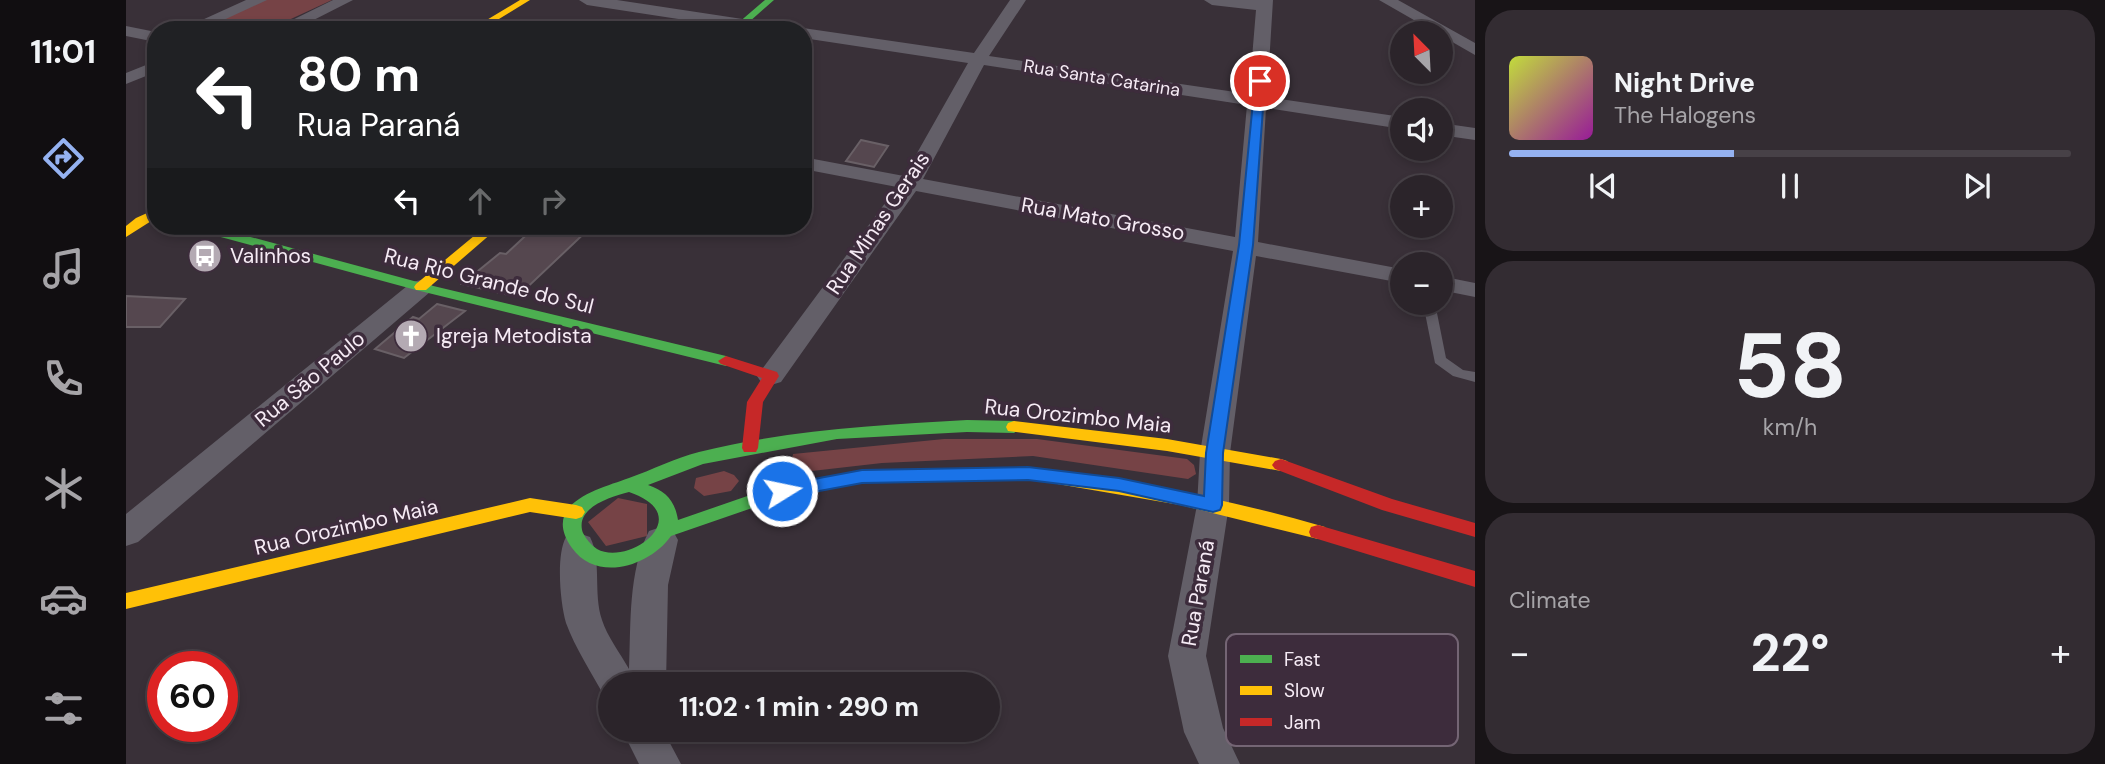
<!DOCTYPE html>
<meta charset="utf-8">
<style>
body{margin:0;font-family:"DM Sans",sans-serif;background:#332c32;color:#f1f3f6;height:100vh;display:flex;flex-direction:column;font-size:26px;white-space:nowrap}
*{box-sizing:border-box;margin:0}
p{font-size:23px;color:#a6a4a8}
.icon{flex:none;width:38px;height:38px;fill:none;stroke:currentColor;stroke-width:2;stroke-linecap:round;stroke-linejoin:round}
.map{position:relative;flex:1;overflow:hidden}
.panel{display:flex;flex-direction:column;gap:10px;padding:10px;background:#181417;width:630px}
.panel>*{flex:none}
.guide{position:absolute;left:21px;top:21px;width:665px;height:214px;border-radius:28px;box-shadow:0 4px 10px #0003,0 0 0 2px #474147;background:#202124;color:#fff;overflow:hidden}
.needle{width:46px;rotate:336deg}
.fabs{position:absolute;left:1264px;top:21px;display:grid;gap:14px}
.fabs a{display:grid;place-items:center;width:63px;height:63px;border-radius:50%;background:#2b242a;box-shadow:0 4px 10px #0003,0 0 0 2px #474147;font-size:35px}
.speed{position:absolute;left:21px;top:651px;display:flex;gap:14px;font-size:35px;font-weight:700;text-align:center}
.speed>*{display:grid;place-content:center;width:91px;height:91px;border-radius:50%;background:#2b242a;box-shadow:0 4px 10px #0003,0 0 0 2px #474147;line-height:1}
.speed .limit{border:10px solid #d22;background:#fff;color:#111}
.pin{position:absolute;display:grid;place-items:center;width:60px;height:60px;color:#fff;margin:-30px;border:4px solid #fff;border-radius:50%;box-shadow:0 2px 7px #0007}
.me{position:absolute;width:77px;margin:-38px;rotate:80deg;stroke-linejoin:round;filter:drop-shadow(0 0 5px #0008)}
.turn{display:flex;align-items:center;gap:24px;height:147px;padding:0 35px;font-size:32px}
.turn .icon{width:91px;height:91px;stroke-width:2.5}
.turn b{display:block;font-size:49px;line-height:60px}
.lanes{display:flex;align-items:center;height:66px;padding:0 35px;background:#0003;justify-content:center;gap:35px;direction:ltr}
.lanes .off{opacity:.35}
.big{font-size:52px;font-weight:700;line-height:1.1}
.panel .widget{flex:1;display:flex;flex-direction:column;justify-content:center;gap:10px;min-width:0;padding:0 24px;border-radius:28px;background:#332c32}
.panel .dial{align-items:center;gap:0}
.dial b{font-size:91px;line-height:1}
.song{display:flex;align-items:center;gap:21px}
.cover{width:84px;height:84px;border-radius:10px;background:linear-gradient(135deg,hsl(70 70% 55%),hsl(300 70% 35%))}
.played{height:7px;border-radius:4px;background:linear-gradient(90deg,#95b2f1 40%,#474147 40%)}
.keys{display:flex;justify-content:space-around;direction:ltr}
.heat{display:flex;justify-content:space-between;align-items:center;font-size:38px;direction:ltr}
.trip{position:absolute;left:472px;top:672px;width:402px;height:70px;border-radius:35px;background:#2b242a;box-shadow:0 4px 10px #0003,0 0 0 2px #474147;font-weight:700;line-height:70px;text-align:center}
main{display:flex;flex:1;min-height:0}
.menu{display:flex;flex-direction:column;width:126px;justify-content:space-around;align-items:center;background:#110e11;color:#a6a4a8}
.menu .icon{width:49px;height:49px}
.menu .active{color:#95b2f1}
.menu b{font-size:32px;color:#f1f3f6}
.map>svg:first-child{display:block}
</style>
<main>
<nav class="menu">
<b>11:01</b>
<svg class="icon active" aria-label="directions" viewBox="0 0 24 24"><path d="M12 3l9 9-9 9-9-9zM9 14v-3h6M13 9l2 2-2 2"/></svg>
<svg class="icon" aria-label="music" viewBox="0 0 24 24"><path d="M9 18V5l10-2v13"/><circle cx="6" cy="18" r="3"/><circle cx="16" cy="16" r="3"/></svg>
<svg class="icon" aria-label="phone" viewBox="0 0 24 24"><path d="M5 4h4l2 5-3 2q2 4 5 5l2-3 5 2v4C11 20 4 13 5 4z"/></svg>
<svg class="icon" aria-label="climate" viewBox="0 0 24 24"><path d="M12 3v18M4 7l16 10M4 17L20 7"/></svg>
<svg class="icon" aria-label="car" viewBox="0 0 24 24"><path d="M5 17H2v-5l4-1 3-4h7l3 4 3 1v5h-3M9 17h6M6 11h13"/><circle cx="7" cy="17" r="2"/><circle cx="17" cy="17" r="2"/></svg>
<svg class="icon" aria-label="filters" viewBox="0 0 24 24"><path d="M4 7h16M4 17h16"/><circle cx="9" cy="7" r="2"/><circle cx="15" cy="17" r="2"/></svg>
</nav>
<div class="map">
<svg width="1349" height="764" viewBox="0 0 1349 764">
<rect width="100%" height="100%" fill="#393038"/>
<path fill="#764346" d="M135 0H206L141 30H64Z
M818 439H911L1061 459 1068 465 1070 474 1062 479 907 456 756 463 677 472 678 465H665L667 454Z
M598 471 608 475 613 481 605 491 578 496 568 488 570 478Z
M492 498 521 504V536L480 546 462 522Z"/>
<path fill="#55474f" stroke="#696066" stroke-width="2" d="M735 140 762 146 748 167 720 161Z
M410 226H466L391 297 336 284 374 253 380 254Z
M0 296 59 299 34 327H0Z
M311 304 339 311 278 358 249 349 287 317 293 319Z"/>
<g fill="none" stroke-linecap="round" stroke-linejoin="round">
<path fill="#635f68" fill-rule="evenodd" d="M1297 303H1309L1320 358 1337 370 1349 372V382L1327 376 1309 363Z"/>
<path fill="#635f68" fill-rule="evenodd" d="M120 0H141L76 30H54Z
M207 0H227L168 30H146Z
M453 0H491L657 25 665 30H624L461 5Z
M884 0H900L863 56 1123 94 1130 10 1086 5 1078 0H1147L1141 97 1276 117V129L1140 108 1132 242 1276 269V283L1130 256 1104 453 1103 505 1080 656 1097 728 1114 764H1073L1058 732 1042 656 1071 505 1074 453 1107 251 790 191 655 382 645 385 635 382 631 376 771 187 677 169V157L778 176 842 63 677 38V30H671L677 28 848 53ZM858 65 1121 105 1109 237 797 179Z
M1253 0H1272L1349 43V55Z
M0 26 30 32V42L0 36Z
M30 61V72L0 84V73Z
M1314 123 1349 128V140L1314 135Z
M1314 276 1349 283V297L1314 290Z
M295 280 304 282 307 287 304 292 12 542 0 546V514L286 282Z
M535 527 547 531 552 540 542 585 540 684H485V699L478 696C466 673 449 648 440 623 434 602 430 555 440 537L452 533 464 537C476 560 467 593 476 620 481 636 494 653 503 669 505 624 502 571 523 531Z
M496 730H537L555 764H513Z"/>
<path fill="#4caf50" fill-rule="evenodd" d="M639 0H648L614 30H604Z
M64 226H84L299 284 600 356 608 361 600 366 290 290 65 229Z
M841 420 888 421 896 427 888 433 841 432 711 439 577 464 522 485C540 491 549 501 552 520L656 484 736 471 914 469 920 470 923 475 920 480 736 483 658 497 545 536C524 566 471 583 446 548 414 503 473 489 503 478 526 470 549 458 573 452 661 430 751 425 841 420ZM503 492C573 516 502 567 471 549 465 545 460 539 457 533 448 508 484 497 503 492Z"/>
<path fill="#ffc107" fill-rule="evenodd" d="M394 0H404L355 30H344Z
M30 209V218L0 237V226L10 218Z
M360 226H374L300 290H290L288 287 290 284Z
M888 421 1041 439 1155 459 1161 461 1164 465 1161 469 1155 471 1041 451 882 431 880 427 882 423Z
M914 469C1008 481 1101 499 1192 525L1199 527 1201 532 1199 537 1192 539 1054 505 908 480 905 475 908 470Z
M404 498 450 505 456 507 459 512 456 517 450 519 404 512 0 609V593Z"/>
<path fill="#c62828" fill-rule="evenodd" d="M600 356 651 372 653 376 637 402 632 448 630 452H618L616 448 621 402 636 378 595 364 592 361Z
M1155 459 1266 499 1349 523V537L1256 510 1149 469 1146 465 1149 461Z
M1192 525 1349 571V587L1185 537 1183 532 1185 527Z"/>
</g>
<path fill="#1a73e8" stroke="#114b97" stroke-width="2" d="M1134 78 1139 81 1127 245 1097 453 1096 505 1094 510 1087 512 993 491 902 480 736 483 656 498 650 496 647 491 650 487 656 485 736 470 902 467 993 478 1078 496 1080 453 1113 245 1129 81Z"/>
<defs>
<symbol id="bus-disc" viewBox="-11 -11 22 22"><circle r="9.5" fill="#b4aab3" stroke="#3d2c3c"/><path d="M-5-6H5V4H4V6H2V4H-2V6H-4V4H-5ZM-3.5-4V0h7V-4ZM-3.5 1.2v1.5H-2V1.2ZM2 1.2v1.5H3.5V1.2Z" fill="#fff"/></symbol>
<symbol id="church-disc" viewBox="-11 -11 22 22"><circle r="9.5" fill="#b4aab3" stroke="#3d2c3c"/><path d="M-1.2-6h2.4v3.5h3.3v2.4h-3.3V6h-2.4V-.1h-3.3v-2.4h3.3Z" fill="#fff"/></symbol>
</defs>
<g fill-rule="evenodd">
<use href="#bus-disc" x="60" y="237" width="38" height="38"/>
<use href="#church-disc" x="266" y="317" width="38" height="38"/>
</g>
<g text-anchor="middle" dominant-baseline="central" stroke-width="7" stroke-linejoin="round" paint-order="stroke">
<g font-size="18" fill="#f6ebf5" stroke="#3d2c3c">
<text transform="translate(976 78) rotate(9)">Rua Santa Catarina</text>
</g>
<g font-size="21" fill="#f6ebf5" stroke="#3d2c3c">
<text transform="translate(977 219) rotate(10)">Rua Mato Grosso</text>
<text transform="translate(752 223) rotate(-56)">Rua Minas Gerais</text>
<text transform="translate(363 281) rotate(14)">Rua Rio Grande do Sul</text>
<text transform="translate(184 379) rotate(-40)">Rua São Paulo</text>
<text transform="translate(952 416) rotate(6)">Rua Orozimbo Maia</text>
<text transform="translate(220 527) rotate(-13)">Rua Orozimbo Maia</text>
<text transform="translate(1072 593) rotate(-80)">Rua Paraná</text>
</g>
<g font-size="21" fill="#f6ebf5" stroke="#3d2c3c" text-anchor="start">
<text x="104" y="256">Valinhos</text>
<text x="310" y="336">Igreja Metodista</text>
</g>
</g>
<rect x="1100" y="634" width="232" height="112" rx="10" fill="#3d2c3c" stroke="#746574" stroke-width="2"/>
<rect x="1114" y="655" width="32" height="8" fill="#4caf50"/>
<rect x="1114" y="686" width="32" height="9" fill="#ffc107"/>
<rect x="1114" y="718" width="32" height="8" fill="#c62828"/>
<g font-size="19" fill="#f6ebf5">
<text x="1158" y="666">Fast</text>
<text x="1158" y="697">Slow</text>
<text x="1158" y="729">Jam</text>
</g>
</svg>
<div class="fabs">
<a><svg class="needle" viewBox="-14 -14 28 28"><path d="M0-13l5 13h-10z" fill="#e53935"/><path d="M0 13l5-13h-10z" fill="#a6a4a8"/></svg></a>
<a><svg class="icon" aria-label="sound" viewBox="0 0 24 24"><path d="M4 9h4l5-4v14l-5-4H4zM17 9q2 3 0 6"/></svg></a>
<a>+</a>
<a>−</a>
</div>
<div class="speed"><div class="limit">60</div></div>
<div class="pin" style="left:1134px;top:81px;background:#d93025"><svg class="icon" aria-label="arrive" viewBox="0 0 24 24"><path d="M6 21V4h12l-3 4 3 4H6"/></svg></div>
<svg class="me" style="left:656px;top:491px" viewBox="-20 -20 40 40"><circle r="17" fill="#1a73e8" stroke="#fff" stroke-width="3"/><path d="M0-11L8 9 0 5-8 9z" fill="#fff"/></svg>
<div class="trip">11:02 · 1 min · 290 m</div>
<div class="guide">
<div class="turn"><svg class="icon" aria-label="left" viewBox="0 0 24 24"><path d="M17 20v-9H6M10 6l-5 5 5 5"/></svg><div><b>80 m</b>Rua Paraná</div></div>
<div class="lanes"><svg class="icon" aria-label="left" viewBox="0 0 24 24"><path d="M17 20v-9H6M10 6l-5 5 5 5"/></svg><svg class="icon off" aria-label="ahead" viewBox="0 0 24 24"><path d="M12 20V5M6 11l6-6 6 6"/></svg><svg class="icon off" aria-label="right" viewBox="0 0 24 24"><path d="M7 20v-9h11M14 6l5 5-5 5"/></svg></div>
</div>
</div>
<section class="panel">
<div class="widget">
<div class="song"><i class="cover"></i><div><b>Night Drive</b><p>The Halogens</p></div></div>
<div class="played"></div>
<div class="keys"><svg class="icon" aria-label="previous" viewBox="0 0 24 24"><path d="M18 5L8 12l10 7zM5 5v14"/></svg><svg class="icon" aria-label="pause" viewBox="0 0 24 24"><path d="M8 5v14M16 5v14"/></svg><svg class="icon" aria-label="next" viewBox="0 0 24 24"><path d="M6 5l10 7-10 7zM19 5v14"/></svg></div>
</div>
<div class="widget dial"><b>58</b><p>km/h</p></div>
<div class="widget"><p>Climate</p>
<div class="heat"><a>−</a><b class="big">22°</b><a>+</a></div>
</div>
</section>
</main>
